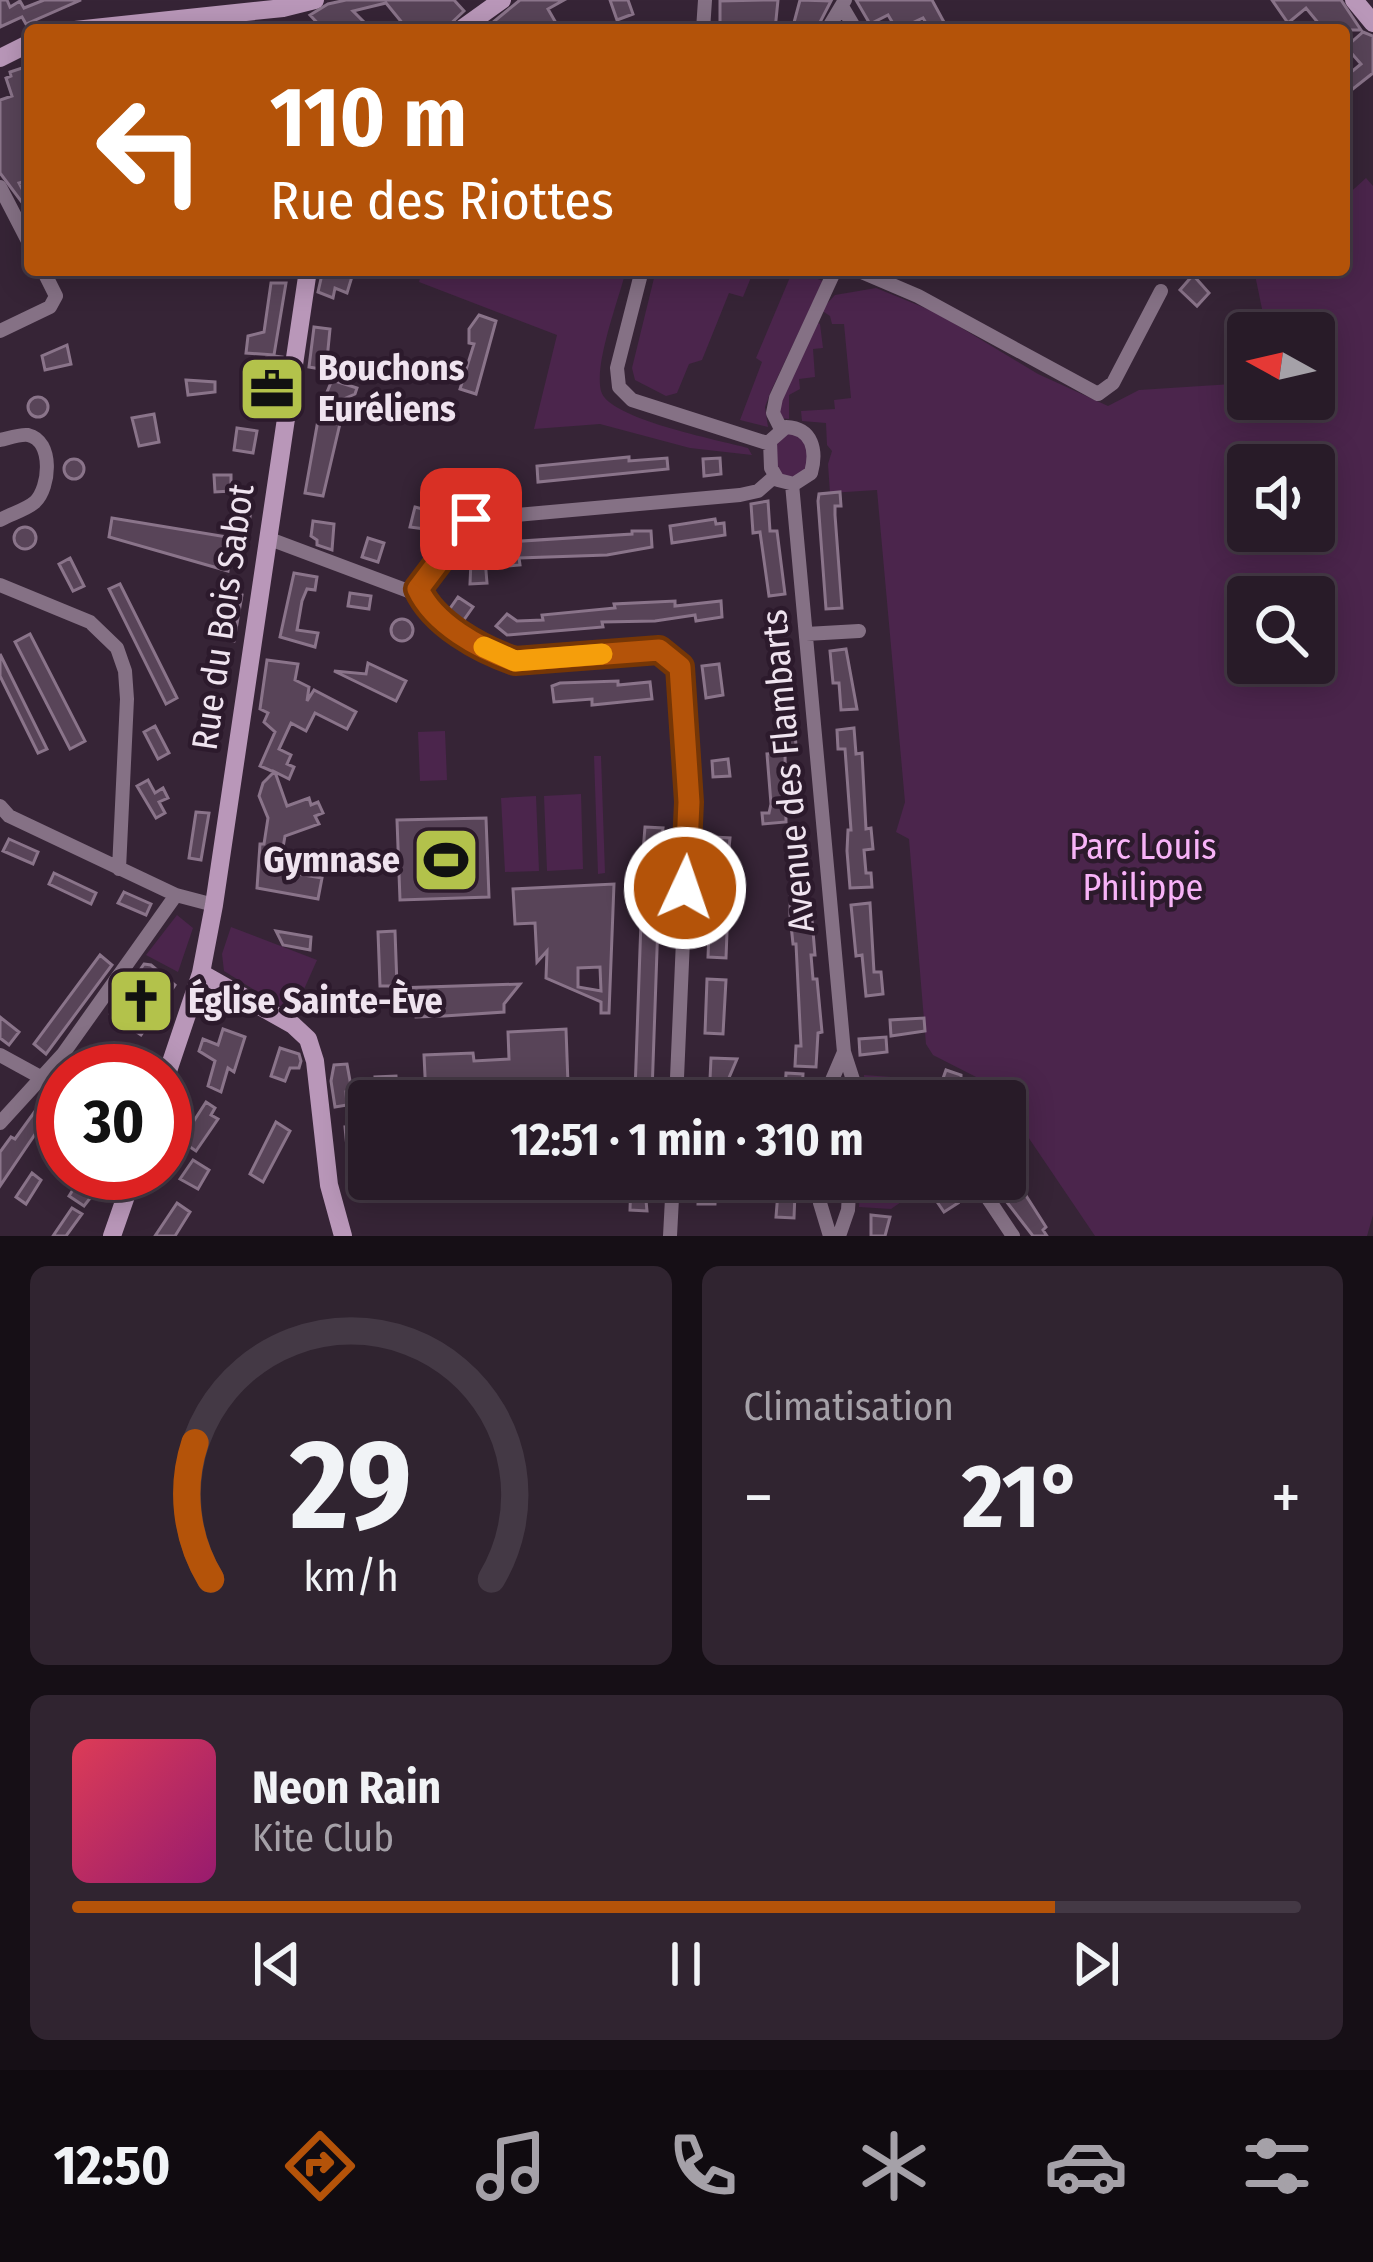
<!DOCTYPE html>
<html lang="fr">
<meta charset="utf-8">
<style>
body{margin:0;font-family:"Fira Sans Condensed",sans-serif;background:#302430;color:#f1f3f6;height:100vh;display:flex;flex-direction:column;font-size:45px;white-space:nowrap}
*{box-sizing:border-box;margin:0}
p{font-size:39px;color:#a5a1a8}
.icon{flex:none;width:66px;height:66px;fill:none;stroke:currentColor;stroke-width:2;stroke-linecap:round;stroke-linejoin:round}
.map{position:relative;height:1236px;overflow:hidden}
.sheet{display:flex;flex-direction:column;gap:30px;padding:30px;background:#160f16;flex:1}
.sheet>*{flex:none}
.banner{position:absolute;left:24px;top:24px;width:1326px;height:252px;border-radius:12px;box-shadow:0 6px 30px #0003,0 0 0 3px #443945;background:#b45309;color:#fff;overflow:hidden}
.needle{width:78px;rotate:278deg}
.fabs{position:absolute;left:1227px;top:312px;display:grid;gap:24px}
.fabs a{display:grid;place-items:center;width:108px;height:108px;border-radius:12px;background:#281b28;box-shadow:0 6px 30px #0003,0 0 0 3px #443945;font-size:60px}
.speed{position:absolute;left:36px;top:1044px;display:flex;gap:24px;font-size:60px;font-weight:700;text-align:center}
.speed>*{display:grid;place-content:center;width:156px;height:156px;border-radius:50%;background:#281b28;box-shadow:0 6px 30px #0003,0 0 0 3px #443945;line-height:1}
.speed .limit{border:18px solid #d22;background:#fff;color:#111}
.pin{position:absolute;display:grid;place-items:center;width:102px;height:102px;color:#fff;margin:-51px;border-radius:24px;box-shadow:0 6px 18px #0006}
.me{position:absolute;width:132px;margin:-66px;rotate:3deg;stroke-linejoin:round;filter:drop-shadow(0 0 9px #0008)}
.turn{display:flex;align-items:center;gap:42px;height:252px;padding:0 48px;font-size:54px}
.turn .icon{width:156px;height:156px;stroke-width:2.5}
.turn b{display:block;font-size:84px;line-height:102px}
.big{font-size:90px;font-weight:700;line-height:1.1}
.sheet .card{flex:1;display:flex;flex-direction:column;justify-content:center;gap:18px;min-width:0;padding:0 42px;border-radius:18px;background:#302430}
.sheet .dial{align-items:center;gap:0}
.dial svg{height:312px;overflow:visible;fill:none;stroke:#443945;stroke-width:7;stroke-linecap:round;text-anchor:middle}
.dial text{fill:#f1f3f6;stroke:none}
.song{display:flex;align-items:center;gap:36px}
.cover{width:144px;height:144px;border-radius:18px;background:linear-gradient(135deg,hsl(350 70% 55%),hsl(320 70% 35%))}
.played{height:12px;border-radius:6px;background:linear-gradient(90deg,#b45309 80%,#443945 80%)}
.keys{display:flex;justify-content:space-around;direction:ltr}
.heat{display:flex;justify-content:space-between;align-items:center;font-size:66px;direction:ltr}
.sheet .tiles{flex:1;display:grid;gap:30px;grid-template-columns:1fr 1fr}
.card:last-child{grid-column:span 2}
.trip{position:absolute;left:348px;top:1080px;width:678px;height:120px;border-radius:12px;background:#281b28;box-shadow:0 6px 30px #0003,0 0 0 3px #443945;font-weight:700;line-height:120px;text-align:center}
.dock{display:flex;height:192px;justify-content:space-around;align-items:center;background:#100b10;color:#a5a1a8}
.dock .icon{width:84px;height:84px}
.dock .selected{color:#b45309}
.dock b{font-size:54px;color:#f1f3f6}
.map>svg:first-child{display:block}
</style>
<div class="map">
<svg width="1373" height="1236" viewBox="0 0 1373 1236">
<rect width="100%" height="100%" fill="#362436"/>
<path fill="#4b254c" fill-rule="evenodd" d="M1366 178 1373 186V1215L1367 1236H1095L1022 1128 1005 1121V1101L976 1099 982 1080 933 1055 926 1044 909 839 896 832 905 802 877 490 830 493 828 464 832 451 827 445 826 423 802 421 801 411 835 409 834 400 851 398 844 324H832L830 316 821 310 835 295 876 288 935 312 1038 374 1108 406 1139 390 1248 383V399H1314V333H1267L1254 270H1344V198ZM1248 465H1314V531H1248ZM1248 597H1314V663H1248Z
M422 270H626C619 299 594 363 601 391 608 419 719 440 748 448L752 455 690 448 600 424 534 429 557 335 419 282Z
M656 270H754L743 297 729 293 702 360 689 364 677 393 666 396 635 380 632 368Z
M793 270 823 281 771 391 765 407 768 427 740 420 762 362 756 358Z
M815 321 820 324 823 348 813 349 815 377 799 379 800 389 789 395V419L779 418V400Z
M796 433 805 439 808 462 801 477 788 479 777 470 775 448 782 435Z
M445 731 447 780 420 781 418 732Z
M594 756H601L605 873 598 874Z
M581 794 583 869 547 871 544 796Z
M536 796 539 871 505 872 501 798Z
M177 915 193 928 178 972 146 955Z
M231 927 317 960 293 1014 224 971 222 954Z
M864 1075 905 1078 903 1101H866Z
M861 1179H934L891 1209 859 1207Z"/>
<path fill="#584458" stroke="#8a748a" stroke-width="3" fill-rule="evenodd" d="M0 0H7L10 7 20 1 24 8 44 0H81L26 24 22 17 0 27Z
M346 0H454L464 11 444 30H408L386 3 353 11 372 30H324L310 15 328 4Z
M520 0H564L548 9 560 30H497L492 23Z
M610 0H628L633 14 617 20Z
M767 0H778L775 30H720V1Z
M800 0 831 1 816 30H792Z
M856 0H932L945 24 930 30 923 18 897 30 888 15 870 24Z
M1272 0H1341L1361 30H1324L1306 8 1288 23Z
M1363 32 1373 36V73L1344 96V78L1361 64 1346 47Z
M28 66 30 180 19 183 30 204V213L0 173V100L12 96 6 78 11 76 10 72Z
M323 270H354L347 293 335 288 333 298 318 292Z
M1193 275 1209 293 1197 306 1180 290Z
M271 283H286L274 355 246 353 248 336 264 332Z
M479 315 496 321 476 394 460 389 474 344 469 343V329Z
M314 327 330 329 326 370 309 367Z
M67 345 71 364 45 370 42 356Z
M267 355 282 357 270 418H260L263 397 243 395 245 378 263 380Z
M186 380 215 382V392L188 395Z
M332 380 357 388 355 394 346 398 323 496 305 493 320 409Z
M28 407a10 10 0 1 1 20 0a10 10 0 1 1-20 0Z
M154 414 159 442 139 446 132 418Z
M237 428 257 431 253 453 234 450Z
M629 457V461L667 458 668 469 538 482 537 466Z
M720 458 721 474 704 476 703 459Z
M64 469a10 10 0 1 1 20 0a10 10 0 1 1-20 0Z
M214 475H231V491L215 492Z
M840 492 841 506H835V515L842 608 826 609 818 501 819 494Z
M242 501 252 502 247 539 232 537Z
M768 501 770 531H777L785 594 769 596 760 532 753 533 751 504Z
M415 507 430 511 425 529 410 527Z
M112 518 233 538 228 571 109 537Z
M715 519 716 524 724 523 725 535 672 543 670 526Z
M313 521 334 524 332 550 317 545V540L311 536Z
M14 538a11 11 0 1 1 22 0a11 11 0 1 1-22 0Z
M632 531H651L652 547 607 555 519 558 520 565 508 566 506 542 632 534Z
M368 538 384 543 378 562 362 557Z
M70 558 84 586 73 591 59 564Z
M485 559 487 583 470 584 471 561Z
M294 573 317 577 315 590 307 589 302 601 297 630 318 633 315 647 280 637Z
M120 584 177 698 166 704 109 589Z
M229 592 242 595 234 641 221 639Z
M350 593 371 596 369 609 348 606Z
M458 597 473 607 463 621 449 610Z
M675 601V606L721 601 722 617 696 621 695 615 655 621 602 622 603 627 507 635 496 626 507 614 517 621 543 620 542 615 615 608 614 604Z
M391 630a11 11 0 1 1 22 0a11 11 0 1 1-22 0Z
M30 634 85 741 70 749 15 642Z
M846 649 857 709 841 710 839 683H833L830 651Z
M0 654 47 749 38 753 0 676Z
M267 660 298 664 295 680 309 687 307 701 314 690 356 712 347 729 315 713 306 731 291 723 279 749 291 755 287 764 294 767 289 779 275 772 287 806 309 798 311 805 318 802 323 813 315 816 319 824 285 836 279 871 322 878 318 899 257 888 260 844H264L268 818 259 796 263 783 274 772 260 766 275 732 264 722 268 713 260 709Z
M368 663 406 681 396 701 334 671 366 674Z
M719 664 723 695 706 698 702 666Z
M618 681V685L650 682 652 699 592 705V699L554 702 552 686 560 683Z
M792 692 796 746 780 747 776 693Z
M155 726 169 753 158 759 144 732Z
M854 728 856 754 862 753 866 829 871 828 873 849 864 850 866 873H871L872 887 850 888 847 851 848 830H851L845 749H838L837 730Z
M785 753 786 822 763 824 762 813H769L771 804 767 754Z
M728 759 730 776 713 777 712 761Z
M148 780 155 793 163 788 168 798 159 802 165 813 156 818 137 786Z
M196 812 209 813 201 860 189 858Z
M486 818 489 897 400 900 397 820Z
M645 827 663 828 659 853 643 852Z
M714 837 730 838 725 893 711 892Z
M9 839 38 852 33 864 3 851Z
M805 842 808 909 811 908 815 955H811L813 979H817L822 1032 818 1033 816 1067 795 1066 796 1046H801L796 944H793L790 915 791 844Z
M54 873 96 893 91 904 49 884Z
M614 884 609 1013H601V1002L546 978 547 951 537 962 535 923 515 924 513 889ZM600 967 601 991 578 987V968Z
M124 892 151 904 146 915 118 903Z
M870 903 874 972H881L883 994 866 996 862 955 856 956 851 905Z
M641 921 658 922 652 1093 635 1092Z
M276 931 311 937 310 950 283 945Z
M395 931 397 986H380L378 932Z
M709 932H727L726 958 708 957Z
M100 955 112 965 46 1054 34 1044Z
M144 964 151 965 175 985 141 1035 110 1014Z
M707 979 726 980 723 1034 705 1033Z
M520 984 504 1004V1012L444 1016 416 1017 415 1008 398 988Z
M0 1017 19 1032 9 1045 0 1038Z
M924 1018 925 1031 891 1036 890 1020Z
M223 1029 245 1037 234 1072 228 1068 221 1092 208 1086 215 1061 199 1051 203 1039 218 1045Z
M566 1029 568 1084 542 1085V1101H496V1087L475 1088V1095L426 1097 424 1055 473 1053 474 1061 509 1059 508 1032Z
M886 1037 887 1052 860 1055 859 1039Z
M280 1048 299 1054 301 1061 299 1068H290L285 1081 271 1076Z
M711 1058 737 1059 728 1080H724L723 1101H709Z
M347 1064 352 1092H346L347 1105 335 1107 331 1081 334 1065Z
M946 1070 961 1075V1080L953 1101H935Z
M786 1073 803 1074 802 1093 785 1092Z
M396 1076 397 1091 376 1092 375 1077Z
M206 1102 215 1108 211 1115 218 1119 196 1151 181 1141Z
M38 1107 61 1122 53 1134 40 1127 0 1186V1152L11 1137 15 1139Z
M276 1122 290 1131 263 1182 250 1174Z
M360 1126 361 1147 347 1148 345 1127Z
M193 1160 209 1170 198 1189 180 1179Z
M32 1173 41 1180 26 1204 16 1197Z
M56 1173H93L98 1177 87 1192 91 1197 84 1206 69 1196 74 1188Z
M631 1179H644L647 1211 630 1210Z
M699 1179H716L715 1204H698Z
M942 1179 958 1203 944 1212 927 1187Z
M989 1179H1010L1020 1194 1023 1191 1046 1227 1043 1230 1047 1236H1033Z
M778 1192 795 1193 794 1218 776 1217Z
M177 1203 190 1212 175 1236H155Z
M72 1208 82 1214 66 1236H53Z
M871 1215 890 1217 885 1236H871Z"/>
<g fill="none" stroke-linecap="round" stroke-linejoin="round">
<path stroke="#857185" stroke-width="14" d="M843 8 856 30
M703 30 705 0
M827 30 845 0
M0 187 30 245
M642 270 617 368 619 387 632 400 770 444
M857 270 918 296 1098 394 1113 383 1161 291
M0 331 50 307 56 296 43 270
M786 427C813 428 817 451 811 473L794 484 778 480 771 468 770 441Z
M781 429 773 413 776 398 835 270
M0 440C9 438 20 434 28 435 54 441 50 488 35 502 26 510 10 514 0 520
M792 484 844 1052 856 1089 855 1101
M267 538 411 592 425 583 471 519 740 495 758 491 774 477
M0 585 90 622 117 648 125 671 127 699 119 869
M418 589C435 624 479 648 515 661L659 650 680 667 689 802 676 1101
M806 634 859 631
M0 806 9 816 176 895 214 905
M0 1055 42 1078
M828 1101 829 1087 844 1052
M0 1123 63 1054 176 895
M821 1179 820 1203 830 1236
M975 1179 1013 1236
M670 1236 673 1179
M839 1236 848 1210 850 1179"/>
<path stroke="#b997b9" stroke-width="18" d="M1354 0 1373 23
M75 30 283 8 315 0
M460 30 502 0
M0 58 30 43
M201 973 293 1025 308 1039 315 1061 329 1185 343 1236
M165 1080 201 973 214 905 308 270
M112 1236 134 1173"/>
</g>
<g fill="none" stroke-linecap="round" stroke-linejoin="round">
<defs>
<path id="route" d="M471 519 418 589C434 624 480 649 515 661L659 650 680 667 689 802 685 888"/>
</defs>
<use href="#route" stroke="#753606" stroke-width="30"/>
<use href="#route" stroke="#b45309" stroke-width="21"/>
<path stroke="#f59e0b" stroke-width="21" d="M484 647 515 661 602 654"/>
</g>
<defs>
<symbol id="office-square" viewBox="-11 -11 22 22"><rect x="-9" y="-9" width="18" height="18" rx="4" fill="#b3c24b" stroke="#2c1a2c"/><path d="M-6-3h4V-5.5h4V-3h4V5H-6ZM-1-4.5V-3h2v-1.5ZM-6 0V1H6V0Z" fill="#111"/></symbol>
<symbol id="stadium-square" viewBox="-11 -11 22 22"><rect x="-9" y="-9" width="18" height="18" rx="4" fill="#b3c24b" stroke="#2c1a2c"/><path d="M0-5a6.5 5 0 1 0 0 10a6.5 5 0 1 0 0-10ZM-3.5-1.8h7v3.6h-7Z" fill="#111"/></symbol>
<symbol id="church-square" viewBox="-11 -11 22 22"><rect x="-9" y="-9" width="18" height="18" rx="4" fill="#b3c24b" stroke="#2c1a2c"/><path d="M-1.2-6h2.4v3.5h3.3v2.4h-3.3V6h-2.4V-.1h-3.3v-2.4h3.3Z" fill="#111"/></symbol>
</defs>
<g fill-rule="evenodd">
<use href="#office-square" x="234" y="351" width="76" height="76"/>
<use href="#stadium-square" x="408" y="822" width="76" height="76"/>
<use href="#church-square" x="103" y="963" width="76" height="76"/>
</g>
<g text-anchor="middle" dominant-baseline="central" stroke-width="9" stroke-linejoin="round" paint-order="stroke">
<g font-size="36" font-weight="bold" fill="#efe3ef" stroke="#2c1a2c" text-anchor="start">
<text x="318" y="368">Bouchons<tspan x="318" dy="41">Euréliens</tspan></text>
<text x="400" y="860" text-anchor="end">Gymnase</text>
<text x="188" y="1001">Église Sainte-Ève</text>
</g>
<g font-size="36" fill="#efe3ef" stroke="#2c1a2c">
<text transform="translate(223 617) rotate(-82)">Rue du Bois Sabot</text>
<text transform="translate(788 771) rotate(-95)">Avenue des Flambarts</text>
</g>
<g font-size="36" fill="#f8b3f8" stroke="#2c1a2c">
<text x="1143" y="847">Parc Louis<tspan x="1143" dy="41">Philippe</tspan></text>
</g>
</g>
</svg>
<div class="fabs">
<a><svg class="needle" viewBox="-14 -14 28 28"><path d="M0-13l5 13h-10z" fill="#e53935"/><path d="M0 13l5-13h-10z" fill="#a5a1a8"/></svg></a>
<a><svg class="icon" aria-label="sound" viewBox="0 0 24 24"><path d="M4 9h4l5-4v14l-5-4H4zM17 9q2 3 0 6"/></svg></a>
<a><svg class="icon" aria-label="search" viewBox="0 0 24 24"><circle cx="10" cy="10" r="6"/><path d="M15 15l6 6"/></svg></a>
</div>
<div class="speed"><div class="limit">30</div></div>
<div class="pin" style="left:471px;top:519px;background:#d93025"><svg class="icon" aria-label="arrive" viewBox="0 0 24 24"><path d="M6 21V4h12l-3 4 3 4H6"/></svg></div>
<svg class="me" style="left:685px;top:888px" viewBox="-20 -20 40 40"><circle r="17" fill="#b45309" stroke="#fff" stroke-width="3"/><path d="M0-11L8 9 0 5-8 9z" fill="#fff"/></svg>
<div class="trip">12:51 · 1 min · 310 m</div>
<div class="banner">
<div class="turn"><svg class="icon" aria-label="left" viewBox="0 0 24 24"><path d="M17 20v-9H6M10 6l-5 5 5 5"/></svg><div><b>110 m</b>Rue des Riottes</div></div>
</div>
</div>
<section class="sheet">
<div class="tiles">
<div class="card dial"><svg viewBox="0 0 100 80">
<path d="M14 69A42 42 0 1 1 86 69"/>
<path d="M14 69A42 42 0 0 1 10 34" stroke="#b45309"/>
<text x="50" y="56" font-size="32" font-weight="700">29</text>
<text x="50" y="72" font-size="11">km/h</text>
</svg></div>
<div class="card"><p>Climatisation</p>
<div class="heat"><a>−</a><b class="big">21°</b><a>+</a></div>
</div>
<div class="card">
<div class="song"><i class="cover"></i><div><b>Neon Rain</b><p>Kite Club</p></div></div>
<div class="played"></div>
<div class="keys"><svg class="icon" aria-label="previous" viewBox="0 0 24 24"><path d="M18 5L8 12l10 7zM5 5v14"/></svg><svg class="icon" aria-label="pause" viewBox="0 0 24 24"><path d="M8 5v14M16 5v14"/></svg><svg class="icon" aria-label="next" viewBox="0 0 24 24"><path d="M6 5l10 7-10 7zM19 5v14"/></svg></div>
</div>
</div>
</section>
<nav class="dock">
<b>12:50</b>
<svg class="icon selected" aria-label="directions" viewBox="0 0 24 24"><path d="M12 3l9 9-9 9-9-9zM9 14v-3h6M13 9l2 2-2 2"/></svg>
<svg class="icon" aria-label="music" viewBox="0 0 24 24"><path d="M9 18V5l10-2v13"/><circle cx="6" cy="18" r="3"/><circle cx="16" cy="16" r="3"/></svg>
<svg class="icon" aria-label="phone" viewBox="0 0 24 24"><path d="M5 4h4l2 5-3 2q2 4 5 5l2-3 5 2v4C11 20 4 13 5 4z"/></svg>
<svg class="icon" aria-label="climate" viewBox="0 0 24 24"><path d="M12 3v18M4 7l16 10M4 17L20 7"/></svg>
<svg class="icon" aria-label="car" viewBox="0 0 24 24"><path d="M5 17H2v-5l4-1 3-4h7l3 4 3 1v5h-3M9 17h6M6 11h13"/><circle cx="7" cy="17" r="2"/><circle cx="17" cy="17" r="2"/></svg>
<svg class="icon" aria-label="filters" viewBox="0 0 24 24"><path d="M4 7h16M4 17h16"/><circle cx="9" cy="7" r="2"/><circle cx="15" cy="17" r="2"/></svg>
</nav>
